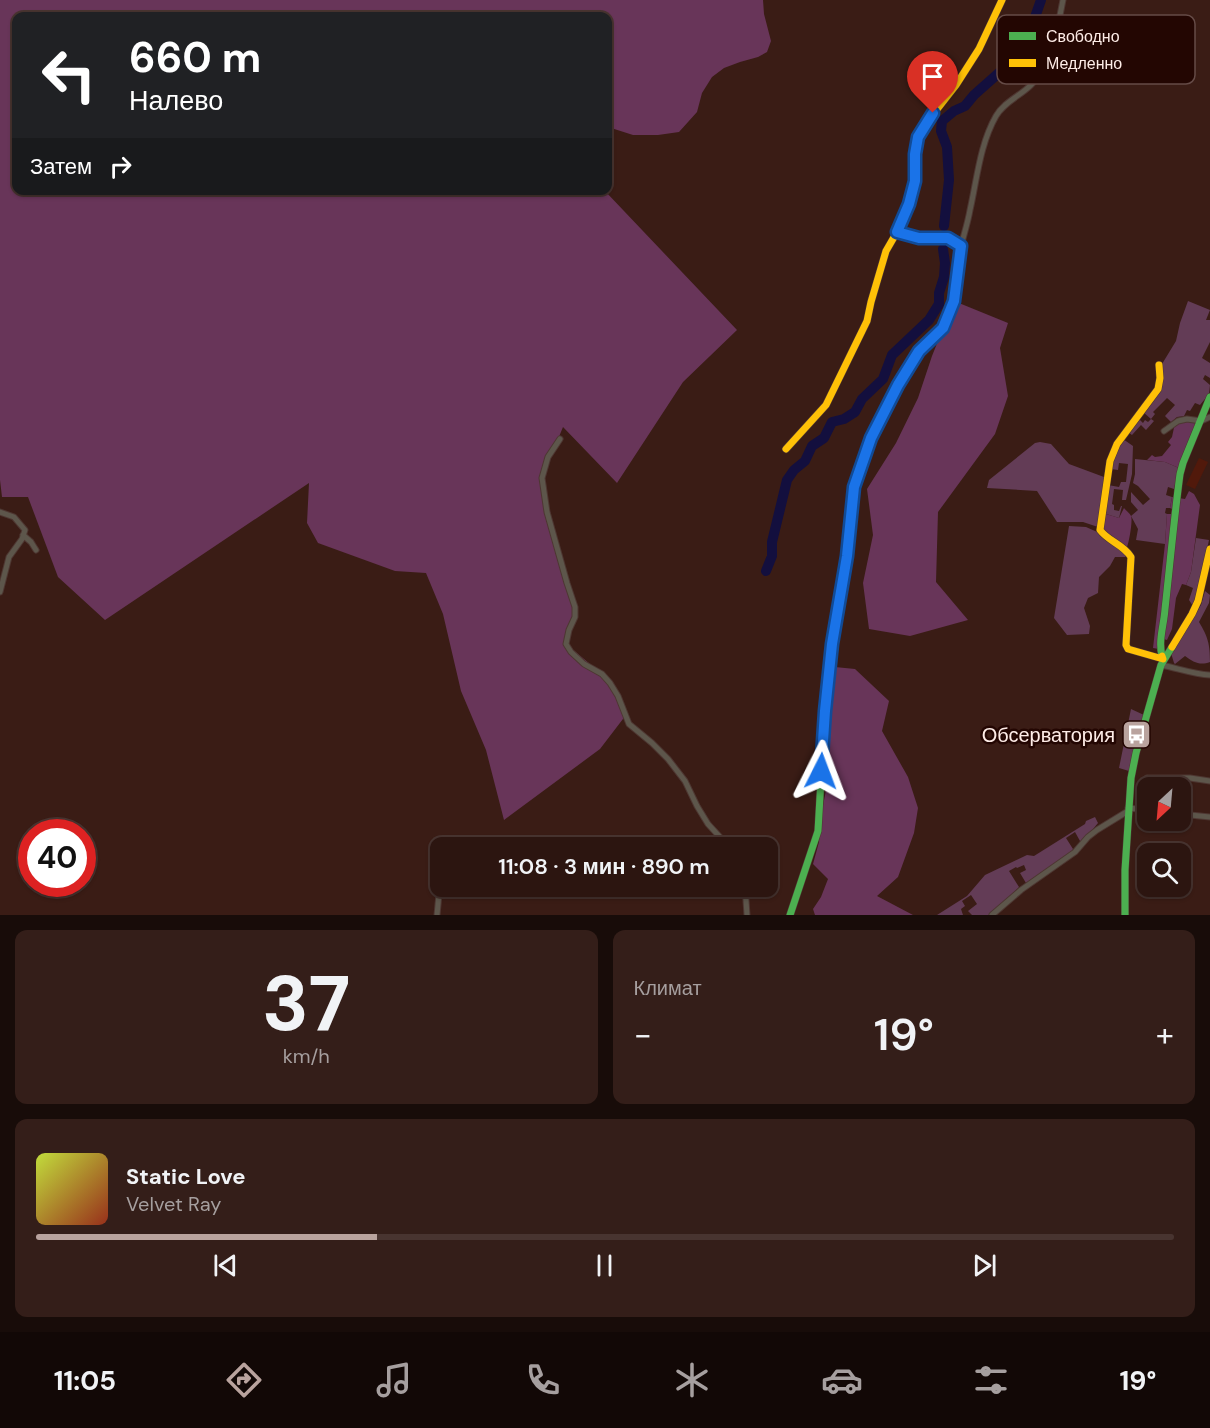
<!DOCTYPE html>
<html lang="ru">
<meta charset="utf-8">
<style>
body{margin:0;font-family:"DM Sans",sans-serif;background:#341e19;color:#f1f3f6;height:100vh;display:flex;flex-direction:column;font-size:22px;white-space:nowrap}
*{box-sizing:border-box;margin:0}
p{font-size:20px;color:#a69f9f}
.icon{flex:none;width:33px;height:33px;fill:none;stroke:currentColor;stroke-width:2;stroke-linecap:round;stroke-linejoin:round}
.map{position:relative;height:915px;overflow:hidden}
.sheet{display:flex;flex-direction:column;gap:15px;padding:15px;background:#180c09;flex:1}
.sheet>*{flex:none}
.banner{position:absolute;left:12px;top:12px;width:600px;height:183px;border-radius:12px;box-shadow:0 2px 4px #0004,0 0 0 2px #483430;background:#202124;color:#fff;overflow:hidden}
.needle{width:39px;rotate:206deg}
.buttons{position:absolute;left:1137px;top:777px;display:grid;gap:12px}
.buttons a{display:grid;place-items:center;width:54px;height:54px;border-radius:12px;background:#2c1510;box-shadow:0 2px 4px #0004,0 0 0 2px #483430;font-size:30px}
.speed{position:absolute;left:18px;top:819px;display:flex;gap:12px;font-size:30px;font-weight:700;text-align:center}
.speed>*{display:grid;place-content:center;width:78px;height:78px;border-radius:50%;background:#2c1510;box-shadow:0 2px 4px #0004,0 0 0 2px #483430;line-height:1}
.speed .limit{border:9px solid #d22;background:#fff;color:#111}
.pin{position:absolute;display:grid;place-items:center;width:51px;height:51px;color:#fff;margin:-62px -26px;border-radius:50% 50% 50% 0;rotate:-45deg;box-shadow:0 0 6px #0007}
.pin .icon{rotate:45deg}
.me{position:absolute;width:66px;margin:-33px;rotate:3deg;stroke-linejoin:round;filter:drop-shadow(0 0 4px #0008)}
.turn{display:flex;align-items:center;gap:21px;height:126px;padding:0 18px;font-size:27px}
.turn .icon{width:78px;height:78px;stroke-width:2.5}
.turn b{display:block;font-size:42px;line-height:51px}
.then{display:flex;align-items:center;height:57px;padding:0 18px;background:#0003;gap:12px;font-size:22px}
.big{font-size:45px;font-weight:600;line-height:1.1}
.sheet .tile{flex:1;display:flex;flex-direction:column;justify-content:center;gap:9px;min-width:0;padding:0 21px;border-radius:12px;background:#341e19}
.sheet .dial{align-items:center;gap:0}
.dial b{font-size:78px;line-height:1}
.song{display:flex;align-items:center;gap:18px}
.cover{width:72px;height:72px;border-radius:9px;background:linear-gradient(135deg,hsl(70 70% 55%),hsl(10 70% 35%))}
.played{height:6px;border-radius:3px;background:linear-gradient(90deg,#b9a39e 30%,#483430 30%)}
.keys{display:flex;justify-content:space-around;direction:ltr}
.heat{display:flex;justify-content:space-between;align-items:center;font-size:33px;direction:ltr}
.sheet .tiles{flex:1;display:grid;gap:15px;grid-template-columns:1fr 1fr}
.tile:last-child{grid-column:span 2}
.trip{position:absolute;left:430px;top:837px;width:348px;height:60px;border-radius:12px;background:#2c1510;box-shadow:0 2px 4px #0004,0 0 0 2px #483430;font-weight:600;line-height:60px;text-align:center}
.menu{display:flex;height:96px;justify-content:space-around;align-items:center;background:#120806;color:#a69f9f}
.menu .icon{width:42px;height:42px}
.menu .selected{color:#b9a39e}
.menu b{font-size:27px;color:#f1f3f6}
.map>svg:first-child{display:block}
</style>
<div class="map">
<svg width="1210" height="915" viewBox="0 0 1210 915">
<rect width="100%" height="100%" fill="#3a1c15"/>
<path fill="#51190b" d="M1199 458 1208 462 1195 489 1186 485Z"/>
<path fill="#633c56" d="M1188 301 1210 310 1206 320H1210V342L1202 358 1210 363V378L1205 375 1203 379 1210 385 1209 394 1200 405 1195 403 1190 411 1187 410 1184 416 1177 417 1171 422 1165 416 1175 405 1167 398 1153 412 1155 414 1151 419 1154 421 1146 430 1141 425 1132 435 1128 432 1138 418 1143 423 1145 420 1148 422 1151 419 1143 412 1152 401 1162 364 1176 341 1180 323Z
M1123 439 1133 446 1132 474 1126 500H1122L1123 490 1114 489 1112 504 1114 505V510L1119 511 1121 506H1122L1119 518 1106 514 1108 485 1119 487 1121 482H1126L1128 464 1119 463 1118 470 1111 469V461Z
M1040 442 1051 444 1069 464 1104 477 1098 527 1083 522H1057L1037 491 987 488 989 480 1035 443Z
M1135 459 1165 462 1179 468 1174 489 1168 487 1166 495 1172 497 1170 508H1166L1165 513 1167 514 1165 544 1136 540 1138 529 1131 516 1138 510 1131 502V492L1143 505 1150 499 1138 486 1133 483 1135 474Z
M1069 526 1086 527 1104 535 1130 553 1125 557H1115L1110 566 1099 577 1098 593 1088 598 1084 608 1090 626 1089 634 1067 635 1054 618Z
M1196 538 1209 540 1197 598 1193 606 1189 600 1193 588 1186 585 1191 572Z
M1205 591 1210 595 1209 603 1199 622C1208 637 1210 644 1210 662 1200 666 1193 662 1185 656L1175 664 1174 663 1171 653 1201 605Z
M1131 709 1144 715 1135 744 1129 771 1119 768Z
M1095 817 1098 823 1083 841H1080L1075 832 1066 838 1073 849 1071 853 1026 883 1020 873 1026 870 1024 865 1017 868 1016 867 1009 871 1019 887 990 915H972L968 911 977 904 971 895 962 901 965 906 961 909 963 915H937L967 896 985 875 1027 855 1034 856 1085 824 1086 821Z"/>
<path fill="#683559" d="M0 0H763L764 14 771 41 767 52 758 57 740 62 724 68 712 77 702 93 697 112 679 132 658 135H633L608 127V16H16V190L605 191 737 330 683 382 617 483 563 427 542 478 575 617 566 644 602 674 626 715 600 749 504 820 486 750 461 691 443 614 426 573 395 571 318 543 307 523 309 483 105 620 58 577 28 497H2L0 480Z
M954 301 1008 323 1000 348 1008 396 995 434 938 512 936 582 968 620 910 636 869 629 863 583 873 535 867 489 896 443 918 398 932 356Z
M1188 421 1199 422 1179 468 1165 462 1147 460 1152 455 1155 457 1162 456 1171 445 1168 442 1172 437 1175 423Z
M1189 491 1194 494 1200 505 1191 572 1186 585 1182 584 1176 598 1172 629 1167 640 1160 638 1159 649 1153 648 1165 544 1167 514H1171L1172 509 1170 508 1172 497 1185 499Z
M1124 508C1126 511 1130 513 1131 516 1133 520 1129 542 1127 547L1103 532 1106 514 1119 518Z
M835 667 855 669 889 701 882 731 908 777 918 808 914 833 898 877 877 896 913 915H815L813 909 821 897 828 879 813 864 819 842 820 821 826 790 832 787 834 779 826 776V760L819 756 830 687Z"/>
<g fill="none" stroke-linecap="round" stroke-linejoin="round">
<path stroke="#130f3e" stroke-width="10" d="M944 226 949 180 947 147 941 131 942 121 954 111 965 106 974 95 1027 48 1033 35 1034 20 1041 0
M766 571 772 556V542L787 480 794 470 805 461 812 446 824 438 832 422 844 419 855 412 862 399 883 379 892 355 929 320 939 304V293L944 277 945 263 943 249"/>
<defs>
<path id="street" d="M897 232 919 238H948L961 246C964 234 968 222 970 210 977 179 980 144 996 116 1004 102 1020 96 1031 85 1053 64 1057 29 1063 0
M1164 431 1178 421 1187 419 1201 421 1210 417
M560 439 548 457 542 478 547 512 567 583 575 607V617L569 630 566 644 571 652 584 664 602 674 610 683 618 696 629 724 652 743 668 759 685 781 697 806 708 824 730 848
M0 512 14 517 25 530 22 539 9 557 0 592
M23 535 31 542 36 550
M1161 665C1177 668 1193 674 1210 675
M1128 808 1148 810
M1140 809 1147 778H1190L1210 781
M1180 814 1210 817
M745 886 747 915
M437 915 441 873
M992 915 1021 890 1075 852 1088 837 1097 830 1128 811"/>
<path id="fast" d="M1162 656C1158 640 1164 625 1165 609 1170 564 1174 519 1180 474L1183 463 1210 397
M790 915 818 831 825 711 832 644 847 556 854 487 871 438 887 407
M1125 915V870L1131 778 1136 753 1161 665 1172 647"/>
<path id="slow" d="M1159 365 1160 378 1158 389 1117 444 1110 461 1100 530C1109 542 1123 544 1131 557L1126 645 1128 649 1163 659 1162 656
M887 407 898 385 919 351 943 328 954 301 961 246
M786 449 826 405 867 321 871 302 886 251 897 232 909 204 915 181V154L918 137 934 113 956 85 979 49 1002 0
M1172 647 1192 614 1198 601 1210 549"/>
</defs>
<use href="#street" stroke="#4e3732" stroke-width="7"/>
<use href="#fast" stroke="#4e3732" stroke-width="8"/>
<use href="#slow" stroke="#4e3732" stroke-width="8"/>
<use href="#street" stroke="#5d564b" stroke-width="5"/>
<use href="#fast" stroke="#4caf50" stroke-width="7"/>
<use href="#slow" stroke="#ffc107" stroke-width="7"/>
</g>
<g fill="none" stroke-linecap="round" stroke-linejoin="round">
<defs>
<path id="route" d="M821 771 825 711 832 644 847 556 854 487 871 438 898 385 919 351 943 328 954 301 961 246 948 238H919L897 232 909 204 915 181V154L918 137 933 113"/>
</defs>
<use href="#route" stroke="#114b97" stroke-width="15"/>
<use href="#route" stroke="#1a73e8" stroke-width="10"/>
</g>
<defs>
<symbol id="bus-square" viewBox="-11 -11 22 22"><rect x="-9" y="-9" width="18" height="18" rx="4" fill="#b9a39e" stroke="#230602"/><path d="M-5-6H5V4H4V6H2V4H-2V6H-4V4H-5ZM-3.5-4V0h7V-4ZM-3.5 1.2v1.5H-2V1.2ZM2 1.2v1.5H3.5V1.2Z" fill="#fff"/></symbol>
</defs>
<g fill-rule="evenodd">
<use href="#bus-square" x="1120" y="718" width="33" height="33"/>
</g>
<g text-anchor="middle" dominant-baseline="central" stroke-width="5" stroke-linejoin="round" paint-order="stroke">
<g font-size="20" fill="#feece7" stroke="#230602" text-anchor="end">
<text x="1115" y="735">Обсерватория</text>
</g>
</g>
<rect x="997" y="15" width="198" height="69" rx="9" fill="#230602" stroke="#654b47" stroke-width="1.5"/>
<rect x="1009" y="32" width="27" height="8" fill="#4caf50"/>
<rect x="1009" y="59" width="27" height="8" fill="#ffc107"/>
<g font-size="16" fill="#feece7">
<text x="1046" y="42">Свободно</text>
<text x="1046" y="69">Медленно</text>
</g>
</svg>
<div class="buttons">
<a><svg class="needle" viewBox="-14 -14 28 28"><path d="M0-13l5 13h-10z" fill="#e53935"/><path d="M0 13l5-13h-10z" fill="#a69f9f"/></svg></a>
<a><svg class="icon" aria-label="search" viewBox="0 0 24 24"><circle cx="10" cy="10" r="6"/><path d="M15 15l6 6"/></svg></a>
</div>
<div class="speed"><div class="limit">40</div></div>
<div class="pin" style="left:933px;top:113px;background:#d93025"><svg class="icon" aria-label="arrive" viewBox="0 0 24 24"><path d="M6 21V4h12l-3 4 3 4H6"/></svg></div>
<svg class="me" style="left:821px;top:771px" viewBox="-20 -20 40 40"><path d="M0-17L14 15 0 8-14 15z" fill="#1a73e8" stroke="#fff" stroke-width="4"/></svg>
<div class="trip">11:08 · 3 мин · 890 m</div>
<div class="banner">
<div class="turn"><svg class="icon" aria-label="left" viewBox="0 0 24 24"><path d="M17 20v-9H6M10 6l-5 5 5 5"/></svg><div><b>660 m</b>Налево</div></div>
<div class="then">Затем<svg class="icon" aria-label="right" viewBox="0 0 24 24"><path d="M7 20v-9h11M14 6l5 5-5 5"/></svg></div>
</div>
</div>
<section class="sheet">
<div class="tiles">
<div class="tile dial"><b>37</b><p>km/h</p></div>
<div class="tile"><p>Климат</p>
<div class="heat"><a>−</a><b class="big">19°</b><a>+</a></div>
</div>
<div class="tile">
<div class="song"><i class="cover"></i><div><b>Static Love</b><p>Velvet Ray</p></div></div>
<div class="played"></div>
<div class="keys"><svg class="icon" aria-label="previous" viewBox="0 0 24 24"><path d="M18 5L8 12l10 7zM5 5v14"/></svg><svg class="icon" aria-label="pause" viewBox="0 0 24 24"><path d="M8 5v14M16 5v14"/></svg><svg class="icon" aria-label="next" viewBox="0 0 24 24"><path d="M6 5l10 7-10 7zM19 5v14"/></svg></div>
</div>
</div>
</section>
<nav class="menu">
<b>11:05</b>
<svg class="icon selected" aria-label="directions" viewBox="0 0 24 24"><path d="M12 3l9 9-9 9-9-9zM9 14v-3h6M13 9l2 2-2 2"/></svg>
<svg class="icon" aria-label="music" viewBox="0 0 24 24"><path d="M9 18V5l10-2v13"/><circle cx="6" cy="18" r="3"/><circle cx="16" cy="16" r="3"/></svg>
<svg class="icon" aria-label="phone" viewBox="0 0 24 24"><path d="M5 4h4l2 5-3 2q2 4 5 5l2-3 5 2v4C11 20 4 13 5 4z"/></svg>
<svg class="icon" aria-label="climate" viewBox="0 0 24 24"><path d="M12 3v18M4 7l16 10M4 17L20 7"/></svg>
<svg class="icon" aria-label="car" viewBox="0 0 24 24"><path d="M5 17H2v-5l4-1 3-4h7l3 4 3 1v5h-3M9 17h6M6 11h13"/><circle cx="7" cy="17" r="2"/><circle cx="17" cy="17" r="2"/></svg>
<svg class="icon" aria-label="filters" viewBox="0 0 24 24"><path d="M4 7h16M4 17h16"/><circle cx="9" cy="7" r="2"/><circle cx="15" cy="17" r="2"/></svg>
<b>19°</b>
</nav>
